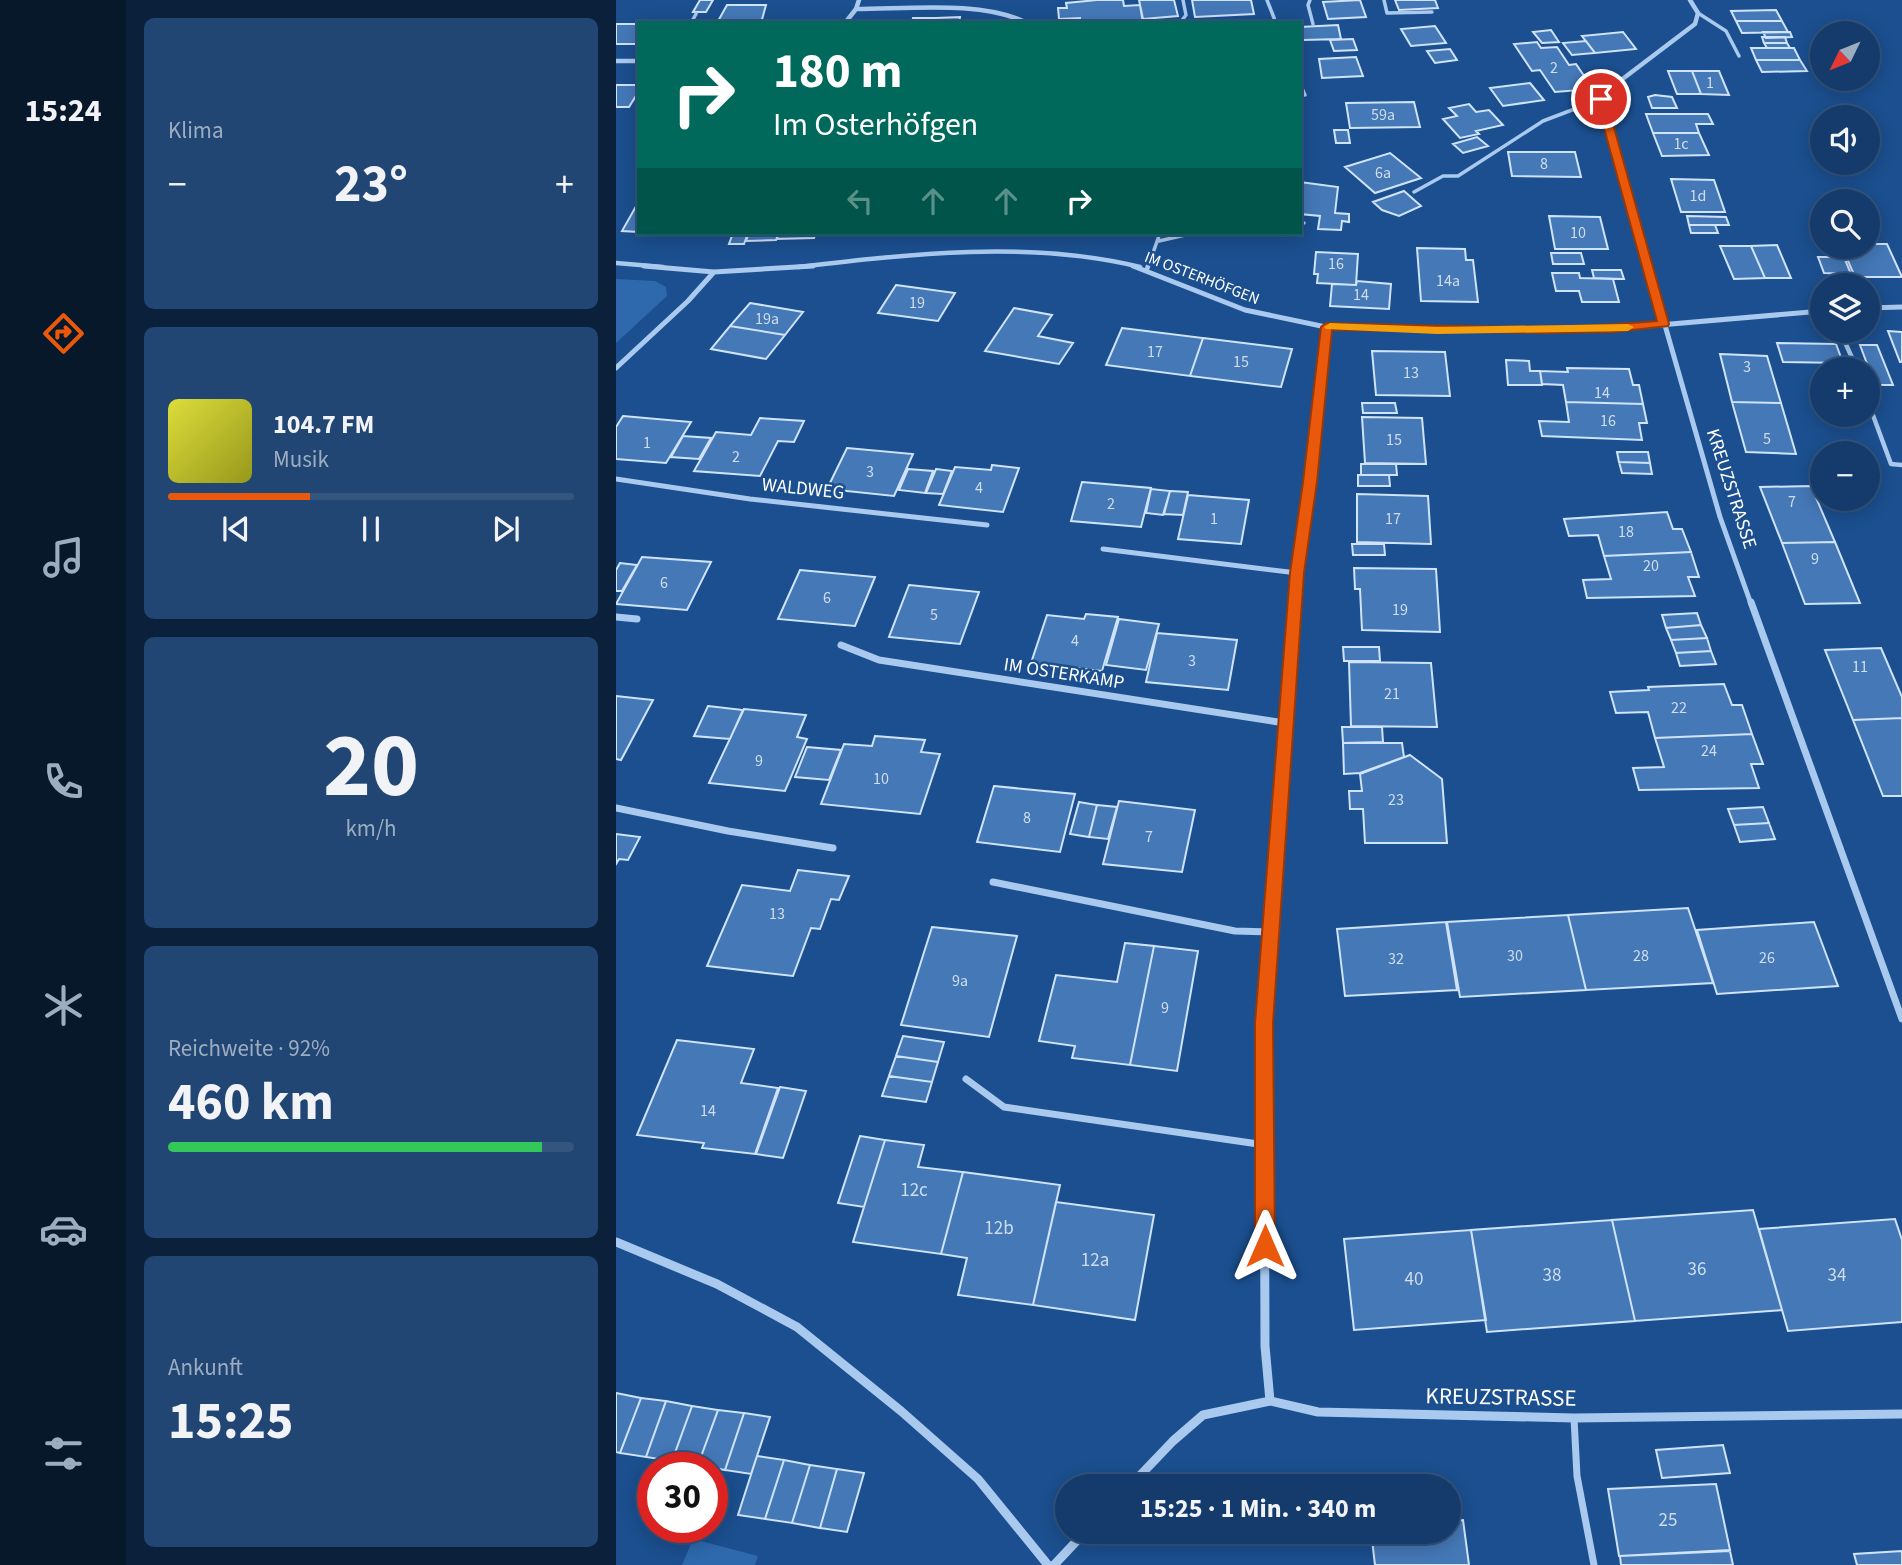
<!DOCTYPE html>
<html lang="de">
<meta charset="utf-8">
<style>
body{margin:0;font-family:"Source Sans 3",sans-serif;background:#214673;color:#f1f3f6;height:100vh;display:flex;flex-direction:column;font-size:26px;white-space:nowrap}
*{box-sizing:border-box;margin:0}
p{font-size:23px;color:#9dadc1}
.icon{flex:none;width:38px;height:38px;fill:none;stroke:currentColor;stroke-width:2;stroke-linecap:round;stroke-linejoin:round}
.map{position:relative;flex:1;overflow:hidden}
.sheet{display:flex;flex-direction:column;gap:18px;padding:18px;background:#0b203b;width:490px}
.sheet>*{flex:none}
.banner{position:absolute;left:21px;top:21px;width:665px;height:214px;border-radius:0px;box-shadow:0 4px 18px #0003,0 0 0 2px #33557e;background:#00695c;color:#fff;overflow:hidden}
.needle{width:46px;rotate:227deg}
.buttons{position:absolute;left:1194px;top:21px;display:grid;gap:14px}
.buttons a{display:grid;place-items:center;width:70px;height:70px;border-radius:50%;background:#143b6b;box-shadow:0 4px 18px #0003,0 0 0 2px #33557e;font-size:35px}
.speed{position:absolute;left:21px;top:1452px;display:flex;gap:14px;font-size:35px;font-weight:700;text-align:center}
.speed>*{display:grid;place-content:center;width:91px;height:91px;border-radius:50%;background:#143b6b;box-shadow:0 4px 18px #0003,0 0 0 2px #33557e;line-height:1}
.speed .limit{border:10px solid #d22;background:#fff;color:#111}
.pin{position:absolute;display:grid;place-items:center;width:60px;height:60px;color:#fff;margin:-30px;border:4px solid #fff;border-radius:50%;box-shadow:0 2px 7px #0007}
.me{position:absolute;width:77px;margin:-38px;rotate:0deg;stroke-linejoin:round;filter:drop-shadow(0 0 5px #0008)}
.turn{display:flex;align-items:center;gap:24px;height:147px;padding:0 21px;font-size:32px}
.turn .icon{width:91px;height:91px;stroke-width:2.5}
.turn b{display:block;font-size:49px;line-height:60px}
.lanes{display:flex;align-items:center;height:66px;padding:0 21px;background:#0003;justify-content:center;gap:35px;direction:ltr}
.lanes .off{opacity:.35}
.big{font-size:52px;font-weight:700;line-height:1.1}
.sheet .card{flex:1;display:flex;flex-direction:column;justify-content:center;gap:10px;min-width:0;padding:0 24px;border-radius:10px;background:#214673}
.sheet .dial{align-items:center;gap:0}
.dial b{font-size:91px;line-height:1}
.song{display:flex;align-items:center;gap:21px}
.cover{width:84px;height:84px;border-radius:10px;background:linear-gradient(135deg,hsl(60 70% 55%),hsl(60 70% 35%))}
.played{height:7px;border-radius:4px;background:linear-gradient(90deg,#ea580c 35%,#33557e 35%)}
.keys{display:flex;justify-content:space-around;direction:ltr}
.heat{display:flex;justify-content:space-between;align-items:center;font-size:38px;direction:ltr}
.charge{height:10px;border-radius:5px;background:linear-gradient(90deg,#34c759 92%,#33557e 0)}
.trip{position:absolute;left:439px;top:1474px;width:406px;height:70px;border-radius:35px;background:#143b6b;box-shadow:0 4px 18px #0003,0 0 0 2px #33557e;font-weight:700;line-height:70px;text-align:center}
main{display:flex;flex:1;min-height:0}
.dock{display:flex;flex-direction:column;width:126px;justify-content:space-around;align-items:center;background:#08182b;color:#9dadc1}
.dock .icon{width:49px;height:49px}
.dock .current{color:#ea580c}
.dock b{font-size:32px;color:#f1f3f6}
.map>svg:first-child{display:block}
</style>
<main>
<nav class="dock">
<b>15:24</b>
<svg class="icon current" aria-label="directions" viewBox="0 0 24 24"><path d="M12 3l9 9-9 9-9-9zM9 14v-3h6M13 9l2 2-2 2"/></svg>
<svg class="icon" aria-label="music" viewBox="0 0 24 24"><path d="M9 18V5l10-2v13"/><circle cx="6" cy="18" r="3"/><circle cx="16" cy="16" r="3"/></svg>
<svg class="icon" aria-label="phone" viewBox="0 0 24 24"><path d="M5 4h4l2 5-3 2q2 4 5 5l2-3 5 2v4C11 20 4 13 5 4z"/></svg>
<svg class="icon" aria-label="climate" viewBox="0 0 24 24"><path d="M12 3v18M4 7l16 10M4 17L20 7"/></svg>
<svg class="icon" aria-label="car" viewBox="0 0 24 24"><path d="M5 17H2v-5l4-1 3-4h7l3 4 3 1v5h-3M9 17h6M6 11h13"/><circle cx="7" cy="17" r="2"/><circle cx="17" cy="17" r="2"/></svg>
<svg class="icon" aria-label="filters" viewBox="0 0 24 24"><path d="M4 7h16M4 17h16"/><circle cx="9" cy="7" r="2"/><circle cx="15" cy="17" r="2"/></svg>
</nav>
<section class="sheet">
<div class="card"><p>Klima</p>
<div class="heat"><a>−</a><b class="big">23°</b><a>+</a></div>
</div>
<div class="card">
<div class="song"><i class="cover"></i><div><b>104.7 FM</b><p>Musik</p></div></div>
<div class="played"></div>
<div class="keys"><svg class="icon" aria-label="previous" viewBox="0 0 24 24"><path d="M18 5L8 12l10 7zM5 5v14"/></svg><svg class="icon" aria-label="pause" viewBox="0 0 24 24"><path d="M8 5v14M16 5v14"/></svg><svg class="icon" aria-label="next" viewBox="0 0 24 24"><path d="M6 5l10 7-10 7zM19 5v14"/></svg></div>
</div>
<div class="card dial"><b>20</b><p>km/h</p></div>
<div class="card"><p>Reichweite · 92%</p><b class="big">460 km</b><div class="charge"></div></div>
<div class="card"><p>Ankunft</p><b class="big">15:25</b></div>
</section>
<div class="map">
<svg width="1286" height="1565" viewBox="0 0 1286 1565">
<rect width="100%" height="100%" fill="#1b4f8f"/>
<path fill="#2e69ad" d="M0 279 39 281 50 287 51 296 0 343Z
M77 1539 142 1556 139 1565H66Z"/>
<path fill="#4478b7" stroke="#cfe3fa" stroke-width="2" d="M84 0H97L90 12H77Z
M481 0H507L508 6 524 5 527 23H464V18L443 19 442 8H451L450 3Z
M523 0H558L562 16 527 19Z
M576 0H635L638 14 579 17Z
M744 0 750 17 712 19 707 2Z
M779 0H819L822 8 783 10Z
M111 5H150L145 23H101Z
M1160 10 1166 21H1120L1115 11Z
M344 17 343 23H319L320 18Z
M297 18H320L319 23H296Z
M1120 21H1166L1172 32 1126 33Z
M0 24H23V44H0Z
M722 25 725 39 687 40 684 27Z
M819 26 830 43 795 46 785 29Z
M935 30 943 42 926 43 917 32Z
M1007 32 1020 49 979 53 966 36Z
M1147 32H1174L1176 37 1150 38Z
M1146 37H1169L1171 43H1148Z
M737 39 741 50 718 51 714 40Z
M970 41 979 53 956 55 947 43Z
M921 42 925 48 941 47 953 65 960 64 977 89 939 92 924 70 916 71 898 44Z
M1148 43H1171L1174 48H1151Z
M1135 48H1178L1184 60H1140Z
M834 49 841 60 819 63 811 51Z
M740 57 747 76 706 78 703 59Z
M1140 60H1184L1191 71 1146 72Z
M1052 71H1076L1085 94H1061Z
M1076 71H1103L1113 95 1085 94Z
M914 83 928 100 887 106 874 88Z
M0 85H23V91L13 107H0Z
M1039 95 1056 97 1061 108H1036L1032 97Z
M798 102 804 127 734 128 730 103Z
M853 104 860 112 873 110 887 125 860 131 863 134 844 138 827 119 841 116 833 108Z
M1030 114H1092L1097 124H1080L1083 133H1037Z
M718 130H732L734 143H720Z
M1037 133H1083L1093 155 1046 156Z
M861 137 872 146 847 153 837 144Z
M892 152H959L965 177 896 176Z
M774 153 805 178 759 193 729 167Z
M1055 179 1098 180 1109 212H1065Z
M684 182 722 187 719 213 733 214V222L726 221 725 230 702 229 704 216 684 214Z
M788 191 805 206 783 216 766 210 757 202Z
M23 201V232L6 231Z
M933 216 984 217 992 249H939Z
M1071 216 1110 217 1113 225H1073Z
M1073 225H1099L1102 233H1075Z
M117 233H132L128 244H113Z
M133 233H163L160 240 130 241Z
M163 233H200L198 238 161 239Z
M1251 244H1271L1286 277H1239L1226 247H1251Z
M1161 245 1175 278H1149L1135 246Z
M1104 246H1135L1149 278 1118 279Z
M801 248 849 249 850 260H857L862 302 805 301Z
M700 252 742 254 740 285 701 283 702 274H698Z
M935 253H965L968 264H937Z
M1202 257H1228L1235 274 1208 273Z
M976 270H1005L1008 279 978 278Z
M936 273H963L964 278 997 279 1003 302H966L963 291H940Z
M741 281 775 284 773 309 714 306 716 284 740 285Z
M280 285 339 293 322 321 262 313Z
M134 303 187 312 169 335 114 326Z
M398 308 436 315 422 336 457 343 443 364 369 351Z
M114 326 169 335 150 359 95 349Z
M506 328 587 338 574 376 490 365Z
M1272 331 1286 332V362H1284Z
M587 338 676 349 665 387 574 376Z
M1161 343 1220 344 1227 363 1167 362Z
M1244 345H1261L1277 385H1259Z
M756 351 829 352 834 396 760 395Z
M1104 354 1151 356 1165 403 1116 402Z
M890 360 913 361 914 371H924L926 385H892Z
M951 368 1013 369 1017 385H1023L1027 404 950 402 947 385 926 384 924 371 952 372Z
M950 402 1027 404 1031 423H1023L1026 440 926 436 923 421 953 422Z
M1116 402 1165 403 1180 454 1130 452Z
M746 403H779L781 413H747Z
M7 416 75 422 50 463 0 459V427Z
M746 417 806 418 810 464 749 463Z
M144 418 188 421 178 442 162 441 144 476 78 471 100 432 135 435Z
M67 436 95 438 83 459 55 457Z
M231 448 297 454 278 496 211 489Z
M1001 452H1032L1034 463 1003 462Z
M1003 462 1034 463 1036 474 1006 473Z
M745 464H780L781 475H745Z
M376 465 403 468 387 512 323 505 339 467 375 470Z
M292 469 317 471 309 493 283 490Z
M320 469 336 471 327 494 310 493Z
M742 475H773L774 486H742Z
M466 482 535 488 525 527 455 521Z
M1195 486 1219 542 1166 543 1144 487Z
M535 489 554 491 547 515 530 513Z
M554 491 572 492 567 515 548 514Z
M741 494 812 496 815 544 741 542Z
M572 495 633 500 625 544 562 539Z
M1051 512 1057 529H1066L1075 552 988 556 982 535 953 536 948 519Z
M1219 542 1244 603 1189 604 1166 543Z
M736 544H768L769 555H737Z
M1075 552 1083 577H1072L1079 596 971 598 967 580 995 579 988 556Z
M26 557 95 562 71 610 0 604Z
M4 563 21 565 6 591H0V570Z
M738 568 820 569 824 632 746 630 744 589H739Z
M184 570 259 577 239 626 162 619Z
M293 585 363 592 344 644 273 637Z
M1081 613 1085 625 1050 628 1046 615Z
M470 614 502 617 486 671 415 663 431 615 468 619Z
M503 619 543 624 530 670 490 665Z
M1085 625 1091 638 1055 640 1050 628Z
M541 633 621 640 612 690 530 682Z
M1091 638 1095 651 1060 653 1055 640Z
M727 647H763L764 661H728Z
M1265 648 1286 697V718L1237 720 1209 650Z
M1095 651 1100 664 1064 666 1060 653Z
M733 662 815 663 821 727 735 726Z
M1108 684 1116 705H1126L1136 734 1039 738 1032 712 1000 713 994 692 1033 690 1032 687Z
M0 696 37 700 5 760 0 759Z
M92 706 127 710 114 739 78 736Z
M128 709 190 715 181 737 191 739 169 791 93 783Z
M1286 718V796H1267L1237 720Z
M726 727H766L767 742 727 743Z
M1136 734 1147 764H1135L1143 788 1023 790 1017 768 1048 767 1039 738Z
M259 736 309 740 305 752 324 754 304 814 205 804 228 744 256 746Z
M727 743H786L788 757 744 773 728 774Z
M191 747 225 750 213 780 179 777Z
M794 755 826 779 831 843H749L747 809H734L733 791H746L744 774Z
M378 786 459 794 444 852 361 842Z
M503 801 579 810 566 872 487 864Z
M463 802 481 805 473 837 454 834Z
M481 805 501 807 492 839 473 837Z
M1147 807 1153 823 1118 825 1112 809Z
M1153 823 1159 839 1124 842 1118 825Z
M0 834 24 837 12 860 3 859 0 864Z
M182 870 233 876 223 900 215 899 204 929 195 928 177 976 91 966 126 885 174 891Z
M1072 908 1097 983 970 990 952 915Z
M952 915 970 990 844 997 831 922Z
M830 922 841 990 729 996 721 929Z
M1198 922 1222 986 1101 994 1081 930Z
M316 927 401 936 373 1037 285 1025Z
M509 943 538 946 514 1065 456 1058 459 1046 423 1041 440 975 501 982Z
M538 946 582 951 561 1071 514 1065Z
M287 1036 328 1042 322 1062 280 1056Z
M61 1040 138 1049 125 1083 162 1088 139 1154 86 1148 88 1143 21 1135Z
M280 1056 322 1062 316 1082 273 1076Z
M273 1076 316 1082 310 1102 266 1096Z
M164 1087 190 1091 167 1158 140 1154Z
M244 1136 269 1140 248 1207 222 1203Z
M269 1140 308 1145 302 1167 347 1172 325 1254 237 1242Z
M347 1172 444 1185 417 1305 342 1295 351 1258 325 1254Z
M440 1202 538 1215 519 1320 417 1305Z
M1137 1210 1166 1310 1019 1321 996 1220Z
M1279 1219 1286 1240V1322L1172 1331 1143 1229Z
M996 1220 1019 1321 871 1332 855 1230Z
M855 1230 870 1320 738 1330 728 1239Z
M0 1393 25 1398 4 1453 0 1452Z
M25 1398 50 1401 30 1457 4 1453Z
M50 1401 76 1406 56 1461 30 1457Z
M76 1406 102 1410 82 1465 56 1461Z
M102 1410 128 1413 109 1470 82 1465Z
M128 1413 154 1417 135 1474 109 1470Z
M1107 1445 1114 1473 1046 1478 1040 1450Z
M141 1456 168 1460 149 1519 122 1515Z
M168 1460 194 1465 176 1523 149 1519Z
M194 1465 221 1469 204 1528 176 1523Z
M221 1469 248 1473 231 1532 204 1528Z
M1100 1484 1114 1550 1003 1556 992 1489Z
M847 1520 853 1565H759L755 1531H833V1521Z
M1114 1551 1117 1565H1005L1004 1556Z
M1286 1551V1565H1241L1238 1554Z"/>
<g fill="none" stroke-linecap="round" stroke-linejoin="round">
<path stroke="#a9c9ee" stroke-width="3.5" d="M651 0 660 23
M694 0 692 5 697 24
M768 0 771 13 816 12
M1082 13 1110 31 1123 56
M75 23 80 14
M564 23 570 15 567 0
M684 84 689 95
M798 192 827 176H842L927 121 985 99
M684 223H688
M543 241 569 235 621 233
M532 267 544 233"/>
<path stroke="#a9c9ee" stroke-width="4.5" d="M531 269 532 266
M1224 331 1241 369
M1251 399 1275 464 1286 465"/>
<path stroke="#a9c9ee" stroke-width="7" d="M350 1079 388 1107 649 1145
M958 1418 961 1476 978 1565"/>
<path stroke="#a9c9ee" stroke-width="4.5" d="M240 9C291 9 367 0 411 23
M229 23 240 9 243 0
M0 61H23
M0 263 47 267
M182 267C293 254 414 240 524 267
M1033 267 985 99 996 87 1079 24 1082 13 1074 0"/>
<path stroke="#a9c9ee" stroke-width="5" d="M28 266 98 272 197 266
M517 266 629 310 710 327 821 330 997 329 1206 311
M1032 266 1104 517 1135 604
M1251 308 1286 307
M0 368 72 301 98 272
M0 479 134 499 371 525
M487 549 681 573
M679 604 710 327"/>
<path stroke="#a9c9ee" stroke-width="7" d="M1135 602 1286 1019
M0 617 21 619
M225 645 263 660 669 723
M0 808 112 831 217 848
M377 882 619 931 655 932
M648 1029 679 602"/>
<path stroke="#a9c9ee" stroke-width="9" d="M648 1027 649 1346 654 1401
M0 1242 101 1284 181 1327 285 1411 362 1479 432 1565
M514 1486 557 1441 587 1415 654 1401 702 1412 958 1418 1286 1414
M438 1565 470 1531"/>
</g>
<path fill="#ea580c" stroke="#983908" stroke-width="2" d="M985 96 990 99 1053 324 1052 326 998 332 929 333 716 330 701 482 688 573 657 1023 659 1246 656 1253 649 1256 642 1253 639 1246V1023L674 573 687 482 705 327 710 323C820 325 931 331 1041 321L980 99Z"/>
<path fill="#f59e0b" d="M714 323 821 327 1012 324 1018 327 1012 331 821 334 710 329 708 327Z"/>
<g text-anchor="middle" dominant-baseline="central" stroke-width="5" stroke-linejoin="round" paint-order="stroke">
<g font-size="16" fill="#d0dded">
<text x="938" y="68">2</text>
<text x="1094" y="83">1</text>
<text x="767" y="115">59a</text>
<text x="1065" y="144">1c</text>
<text x="928" y="164">8</text>
<text x="767" y="173">6a</text>
<text x="1082" y="196">1d</text>
<text x="962" y="233">10</text>
<text x="720" y="264">16</text>
<text x="832" y="281">14a</text>
<text x="745" y="295">14</text>
<text x="301" y="303">19</text>
<text x="151" y="319">19a</text>
<text x="539" y="352">17</text>
<text x="625" y="362">15</text>
<text x="1131" y="367">3</text>
<text x="795" y="373">13</text>
<text x="986" y="393">14</text>
<text x="992" y="421">16</text>
<text x="1151" y="439">5</text>
<text x="778" y="440">15</text>
<text x="31" y="443">1</text>
<text x="120" y="457">2</text>
<text x="254" y="472">3</text>
<text x="363" y="488">4</text>
<text x="1176" y="502">7</text>
<text x="495" y="504">2</text>
<text x="598" y="519">1</text>
<text x="777" y="519">17</text>
<text x="1010" y="532">18</text>
<text x="1199" y="559">9</text>
<text x="1035" y="566">20</text>
<text x="48" y="583">6</text>
<text x="211" y="598">6</text>
<text x="784" y="610">19</text>
<text x="318" y="615">5</text>
<text x="459" y="641">4</text>
<text x="576" y="661">3</text>
<text x="1244" y="667">11</text>
<text x="776" y="694">21</text>
<text x="1063" y="708">22</text>
<text x="1093" y="751">24</text>
<text x="143" y="761">9</text>
<text x="265" y="779">10</text>
<text x="780" y="800">23</text>
<text x="411" y="818">8</text>
<text x="533" y="837">7</text>
<text x="161" y="914">13</text>
<text x="899" y="956">30</text>
<text x="1025" y="956">28</text>
<text x="1151" y="958">26</text>
<text x="780" y="959">32</text>
<text x="344" y="981">9a</text>
<text x="549" y="1008">9</text>
<text x="92" y="1111">14</text>
</g>
<g font-size="16" fill="#fff" stroke="#1b4f8f">
<text transform="translate(586 278) rotate(21)">IM OSTERHÖFGEN</text>
</g>
<g font-size="19" fill="#fff" stroke="#1b4f8f">
<text transform="translate(187 489) rotate(6)">WALDWEG</text>
<text transform="translate(1115 489) rotate(72)">KREUZSTRASSE</text>
<text transform="translate(448 674) rotate(9)">IM OSTERKAMP</text>
</g>
<g font-size="19" fill="#d0dded">
<text x="298" y="1190">12c</text>
<text x="383" y="1228">12b</text>
<text x="479" y="1260">12a</text>
<text x="1081" y="1269">36</text>
<text x="936" y="1275">38</text>
<text x="1221" y="1275">34</text>
<text x="798" y="1279">40</text>
<text x="1052" y="1520">25</text>
</g>
<g font-size="23" fill="#fff" stroke="#1b4f8f">
<text transform="translate(885 1397) rotate(1)">KREUZSTRASSE</text>
</g>
</g>
</svg>
<div class="buttons">
<a><svg class="needle" viewBox="-14 -14 28 28"><path d="M0-13l5 13h-10z" fill="#e53935"/><path d="M0 13l5-13h-10z" fill="#9dadc1"/></svg></a>
<a><svg class="icon" aria-label="sound" viewBox="0 0 24 24"><path d="M4 9h4l5-4v14l-5-4H4zM17 9q2 3 0 6"/></svg></a>
<a><svg class="icon" aria-label="search" viewBox="0 0 24 24"><circle cx="10" cy="10" r="6"/><path d="M15 15l6 6"/></svg></a>
<a><svg class="icon" aria-label="layers" viewBox="0 0 24 24"><path d="M12 4l9 5-9 5-9-5zM3 14l9 5 9-5"/></svg></a>
<a>+</a>
<a>−</a>
</div>
<div class="speed"><div class="limit">30</div></div>
<div class="pin" style="left:985px;top:99px;background:#d93025"><svg class="icon" aria-label="arrive" viewBox="0 0 24 24"><path d="M6 21V4h12l-3 4 3 4H6"/></svg></div>
<svg class="me" style="left:649px;top:1246px" viewBox="-20 -20 40 40"><path d="M0-17L14 15 0 8-14 15z" fill="#ea580c" stroke="#fff" stroke-width="4"/></svg>
<div class="trip">15:25 · 1 Min. · 340 m</div>
<div class="banner">
<div class="turn"><svg class="icon" aria-label="right" viewBox="0 0 24 24"><path d="M7 20v-9h11M14 6l5 5-5 5"/></svg><div><b>180 m</b>Im Osterhöfgen</div></div>
<div class="lanes"><svg class="icon off" aria-label="left" viewBox="0 0 24 24"><path d="M17 20v-9H6M10 6l-5 5 5 5"/></svg><svg class="icon off" aria-label="ahead" viewBox="0 0 24 24"><path d="M12 20V5M6 11l6-6 6 6"/></svg><svg class="icon off" aria-label="ahead" viewBox="0 0 24 24"><path d="M12 20V5M6 11l6-6 6 6"/></svg><svg class="icon" aria-label="right" viewBox="0 0 24 24"><path d="M7 20v-9h11M14 6l5 5-5 5"/></svg></div>
</div>
</div>
</main>
